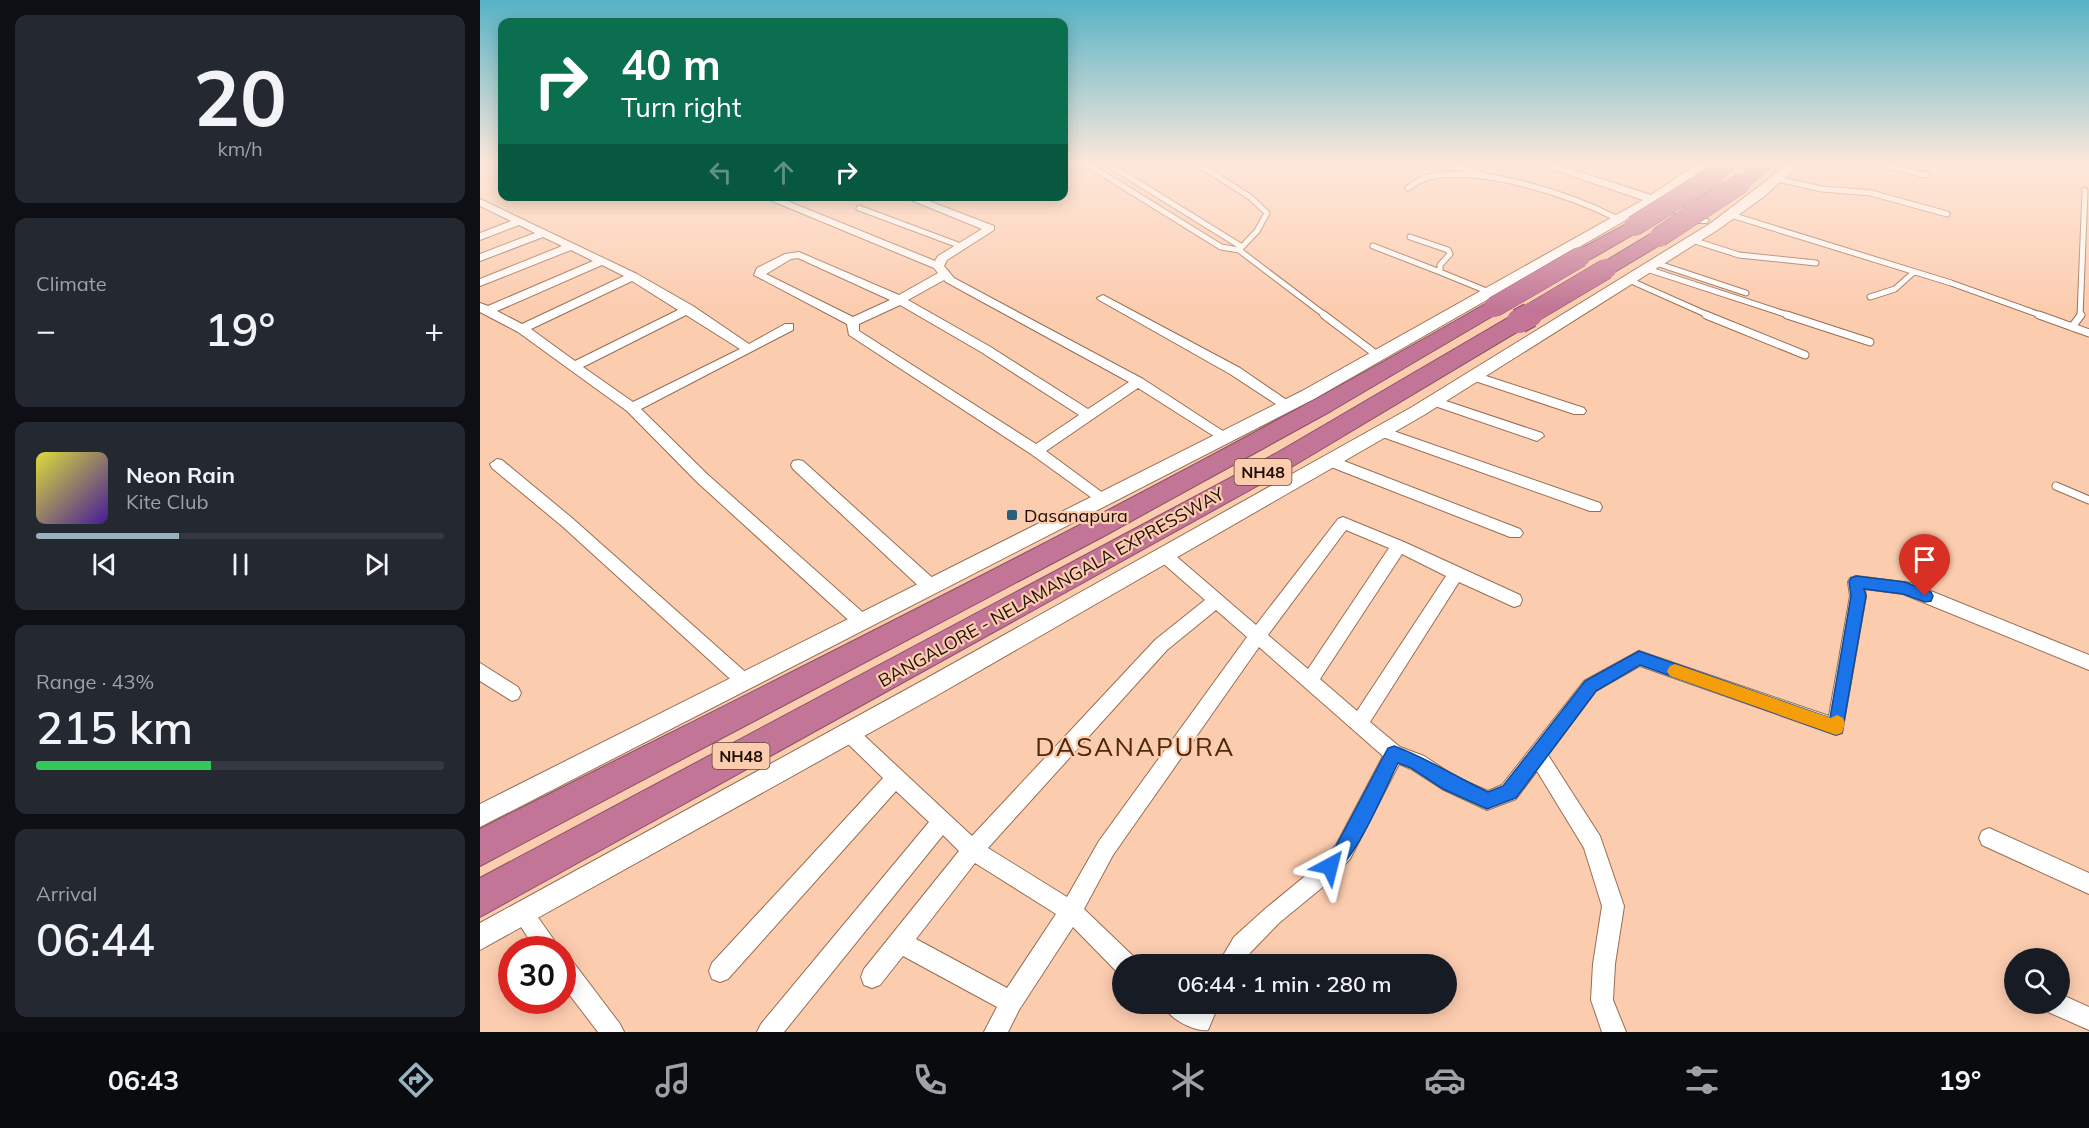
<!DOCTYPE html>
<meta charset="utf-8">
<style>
body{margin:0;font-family:Mulish,sans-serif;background:#242831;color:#f1f3f6;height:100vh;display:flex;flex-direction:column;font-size:22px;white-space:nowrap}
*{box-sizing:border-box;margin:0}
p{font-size:20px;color:#9ea1a6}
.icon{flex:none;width:33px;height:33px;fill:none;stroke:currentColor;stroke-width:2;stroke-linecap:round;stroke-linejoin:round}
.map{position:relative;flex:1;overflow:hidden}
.details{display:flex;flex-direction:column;gap:15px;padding:15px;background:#0d0f14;width:480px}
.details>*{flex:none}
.hud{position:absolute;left:18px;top:18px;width:570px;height:183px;border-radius:12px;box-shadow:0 3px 15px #0003;background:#0b6e4f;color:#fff;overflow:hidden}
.controls{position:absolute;left:1524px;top:948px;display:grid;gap:12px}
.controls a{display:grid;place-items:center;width:66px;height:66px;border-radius:50%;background:#171b24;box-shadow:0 3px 15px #0003;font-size:30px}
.speed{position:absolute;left:18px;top:936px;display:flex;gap:12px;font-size:30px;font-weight:700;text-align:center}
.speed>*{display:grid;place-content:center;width:78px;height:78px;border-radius:50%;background:#171b24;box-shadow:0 3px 15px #0003;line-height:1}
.speed .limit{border:9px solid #d22;background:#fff;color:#111}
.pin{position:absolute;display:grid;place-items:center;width:51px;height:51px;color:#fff;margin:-62px -26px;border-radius:50% 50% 50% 0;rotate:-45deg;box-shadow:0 0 6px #0007}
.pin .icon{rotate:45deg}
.me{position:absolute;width:66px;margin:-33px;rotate:38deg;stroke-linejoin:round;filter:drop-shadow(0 0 4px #0008)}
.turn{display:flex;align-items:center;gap:21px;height:126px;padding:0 24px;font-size:27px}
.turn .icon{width:78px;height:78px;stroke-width:2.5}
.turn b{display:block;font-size:42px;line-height:51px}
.lanes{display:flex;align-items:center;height:57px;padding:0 24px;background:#0003;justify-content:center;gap:30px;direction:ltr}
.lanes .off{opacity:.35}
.big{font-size:45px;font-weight:600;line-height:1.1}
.details .card{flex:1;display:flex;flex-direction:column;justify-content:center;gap:9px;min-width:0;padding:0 21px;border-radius:12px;background:#242831}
.details .dial{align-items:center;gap:0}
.dial b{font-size:78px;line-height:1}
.song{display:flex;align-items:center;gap:18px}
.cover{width:72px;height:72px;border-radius:9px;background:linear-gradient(135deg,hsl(60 70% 55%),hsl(260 70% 35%))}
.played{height:6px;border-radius:3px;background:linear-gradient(90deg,#98b1bf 35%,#363941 35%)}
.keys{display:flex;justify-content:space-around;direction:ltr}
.heat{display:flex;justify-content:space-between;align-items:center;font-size:33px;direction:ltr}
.charge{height:9px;border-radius:4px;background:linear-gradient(90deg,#34c759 43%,#363941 0)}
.trip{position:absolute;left:632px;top:954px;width:345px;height:60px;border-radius:30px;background:#171b24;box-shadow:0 3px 15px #0003;font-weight:600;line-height:60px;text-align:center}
.tabs{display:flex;height:96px;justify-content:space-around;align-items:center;background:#090b0e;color:#9ea1a6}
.tabs .icon{width:42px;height:42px}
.tabs .on{color:#98b1bf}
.tabs b{font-size:27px;color:#f1f3f6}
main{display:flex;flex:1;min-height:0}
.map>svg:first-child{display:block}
</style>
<main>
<section class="details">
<div class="card dial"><b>20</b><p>km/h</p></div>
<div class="card"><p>Climate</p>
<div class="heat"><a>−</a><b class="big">19°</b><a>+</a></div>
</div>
<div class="card">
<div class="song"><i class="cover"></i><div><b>Neon Rain</b><p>Kite Club</p></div></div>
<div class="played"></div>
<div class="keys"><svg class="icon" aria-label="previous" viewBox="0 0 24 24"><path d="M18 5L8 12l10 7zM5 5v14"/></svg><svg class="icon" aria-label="pause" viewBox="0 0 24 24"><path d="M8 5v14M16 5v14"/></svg><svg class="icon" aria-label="next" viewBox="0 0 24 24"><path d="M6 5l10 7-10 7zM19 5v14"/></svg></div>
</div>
<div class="card"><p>Range · 43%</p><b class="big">215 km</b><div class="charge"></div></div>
<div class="card"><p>Arrival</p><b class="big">06:44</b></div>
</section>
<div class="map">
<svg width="1609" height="1032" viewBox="0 0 1609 1032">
<rect width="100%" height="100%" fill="#fcccaf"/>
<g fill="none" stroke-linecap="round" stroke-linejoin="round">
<defs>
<path id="service-far1" d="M607 164 741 247 759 250 846 316
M628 164 762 247
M718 164 770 197 787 213 777 231 760 249
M969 164 1003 175
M1399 164 1446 175
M1297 179 1342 189 1391 193 1467 214
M928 188C934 184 941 179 949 177 1001 165 1091 195 1138 219
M379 208 481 246
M1251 215 1471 283 1563 316
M930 237 968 250 970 254 960 265V272L1009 292
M1212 240 1259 255 1336 263
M893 246 960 272
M1176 263 1266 293
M1167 269 1311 316
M1149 280 1230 316
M1390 297 1415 289 1434 272
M1600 316 1605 190"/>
<path id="service" d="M844 315 897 355
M1226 315 1325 355
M1307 315 1390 342
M1559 315 1609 333
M1592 327 1601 315
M1576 486 1609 500"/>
<path id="minor" d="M280 196H295L455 261 458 256 502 229 421 196H436L514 226V230L467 260 464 266 474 278 663 379 752 437 745 442 740 440 658 388 566 451 631 499 624 504 619 503 551 454 369 335 367 324 274 275 277 268 305 254 319 252 419 295 458 273 454 268ZM318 258 410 300 373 317 286 274 311 259ZM464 280 466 282 649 382 608 409 509 346 428 300ZM420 305 501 352 599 415 556 444 379 331V324Z
M0 199 157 274 213 306 269 344 305 324H313V330L161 409 227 474 388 617 390 622 388 627 382 629 376 627 217 482 147 411 38 332 0 312V303L8 306 113 261 91 250 0 286V279L82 246 63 237 0 261V254L55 233 39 225 0 240V233L31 221 0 206ZM122 265 144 276 42 324 17 311ZM152 281 198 310 95 361 51 329ZM206 315 260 349 153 402 103 367Z
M623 295 760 368 814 405 807 409 802 408 750 374 619 300 617 298Z
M994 372 1104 408 1106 411 1104 414H1094L989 379 988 376Z
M954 397 1062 433 1064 436 1057 441 949 404 947 401Z
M902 427 1120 503 1122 507 1120 511H1110L897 435 895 432Z
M851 456 1040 529 1043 533 1040 537H1030L846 465 844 461Z
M17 459 22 460 92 518 271 677 274 682 271 687 265 690 259 687 82 526 12 468 10 464Z
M318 460 323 461 457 582 459 587 457 592 451 593 445 592 313 469 311 465 313 461Z
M863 517 924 542 1040 595 1042 600 1040 605 1034 607 979 582 890 722 920 747 944 756 976 777 1008 791 1022 785 1104 681 1159 651 1349 716 1370 596 1368 582 1370 578 1376 576 1431 583 1609 655V670L1423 594 1385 589 1386 596 1362 733 1356 735 1160 666 1116 691 1068 755 1120 836 1144 906 1135 964 1133 1000 1146 1032H1122L1111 1000 1113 964 1122 906 1104 848 1057 771 1036 799 1007 810 962 789 931 769 919 764 870 859 844 886 799 923 770 953 762 964H738L754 937 785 909 830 872 856 845 903 756 779 647 633 855 604 909 653 956 656 964H642V974L637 972 593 927 539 1010 528 1032H504L517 1007 423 956 400 985 392 988 384 985 381 977 384 969 479 851 463 835 304 1032H277L281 1024 449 822 416 791 248 979 240 982 232 979 229 971 232 963 403 778 363 739 360 733 363 727 369 725 375 727 492 836 675 640 725 600 678 559 676 555 678 551H690L776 625 858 519ZM866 530 909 548 828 669 788 635ZM922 554 966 576 877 711 840 679ZM736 610 767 637 619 841 587 897 508 848 687 650ZM495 863 576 914 527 988 436 939Z
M0 663 38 687 41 693 38 699 32 701 0 681Z
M1509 828 1609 873V894L1502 845 1499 838 1502 831Z
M43 902 50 906 81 950H56L32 913 36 906Z
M82 955 90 958 140 1024 144 1032H118L82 985Z
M1580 994 1609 1007V1030L1568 1012 1565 1004H1580Z
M683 1004H713L716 1005 717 1004H739L728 1030C713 1032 688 1018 683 1004Z"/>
<path id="tertiary" d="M1057 164H1075L1171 195 1217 164H1231L1182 198 1229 220 1227 223H1219L1174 204 834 399 0 827V804L822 391 1163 200Z
M1308 164H1321L1282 198 1239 229 944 415 456 696 0 950V923L440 682 932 407 1231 223Z"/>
<path id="motorway" d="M1238 164H1258L1240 180H1228L1225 176Z
M1274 164H1294L1267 187H1255L1252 183Z
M1154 220 1161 222 1163 226 1161 230 1107 261H1093L1090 257 1093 253Z
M1179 231 1186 233 1189 237 1186 241 1133 273H1119L1116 269 1119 265 1172 233Z
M1014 301 1021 303 1025 307 1021 311 851 411 624 536 0 866V829C338 658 679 492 1007 303Z
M1039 315 1047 316 1050 321 1047 326 813 466 0 917V878L795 454 1031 316Z"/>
</defs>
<use href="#service-far1" stroke="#986e53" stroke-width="7"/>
<use href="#service" stroke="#986e53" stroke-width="9"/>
<use href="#minor" stroke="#986e53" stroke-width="2"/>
<use href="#tertiary" stroke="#986e53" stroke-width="2"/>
<use href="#motorway" stroke="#885163" stroke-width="2"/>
<use href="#service-far1" stroke="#fff" stroke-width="5"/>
<use href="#service" stroke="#fff" stroke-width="7"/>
<use href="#minor" fill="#fff" fill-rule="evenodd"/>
<use href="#tertiary" fill="#fff" fill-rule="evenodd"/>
<use href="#motorway" fill="#c27596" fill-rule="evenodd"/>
<defs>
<path id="motorway-bridge-far1" d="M1154 226 1234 176
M1179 237 1261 183
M1014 307 1100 257
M1047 316 1126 269"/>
<path id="motorway-bridge" d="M1039 321 1050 315"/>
</defs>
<use href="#motorway-bridge-far1" stroke="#885163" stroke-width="21" stroke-linecap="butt"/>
<use href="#motorway-bridge" stroke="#885163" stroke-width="26" stroke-linecap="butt"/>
<use href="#motorway-bridge-far1" stroke="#c27596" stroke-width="20"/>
<use href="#motorway-bridge" stroke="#c27596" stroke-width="24"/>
</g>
<path fill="#997e5b" d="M1411 164H1423L1421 167Z"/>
<linearGradient id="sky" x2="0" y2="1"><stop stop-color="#56b3c6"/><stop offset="0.53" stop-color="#fee8db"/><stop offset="1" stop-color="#fee8db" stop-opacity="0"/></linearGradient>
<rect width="1609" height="309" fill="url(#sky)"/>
<path fill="#1a73e8" stroke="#114b97" stroke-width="1.5" d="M1376 576 1425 582 1451 592 1453 596 1451 601 1445 602 1423 594 1384 589 1386 596 1362 733 1356 735 1160 665 1116 691 1036 798 1007 809 963 789 931 768 918 763C905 789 874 865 850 875L843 872 841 866 843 859 856 846 908 748 914 746C947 758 976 777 1008 792L1023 786 1105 681 1159 651 1350 718 1371 596 1369 582 1371 578Z"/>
<path fill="#f59e0b" d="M1195 664 1351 718 1357 715 1363 718 1365 723 1362 733 1356 735 1190 676 1187 671 1190 666Z"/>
<rect fill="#2b607c" stroke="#fcccaf" stroke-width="2" x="526" y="509" width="12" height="12" rx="3"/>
<g text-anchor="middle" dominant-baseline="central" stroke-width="4.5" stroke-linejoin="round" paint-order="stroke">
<g fill="#fcccaf" stroke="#604637" stroke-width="1.5">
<rect x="754.5" y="459" width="57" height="26" rx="4.5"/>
<rect x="232.5" y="743" width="57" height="26" rx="4.5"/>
</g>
<g font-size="16" font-weight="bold" fill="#1d0d04">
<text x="783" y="472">NH48</text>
<text x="261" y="756">NH48</text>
</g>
<g font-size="18" fill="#1d0d04" stroke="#fcccaf" text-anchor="start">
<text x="544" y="515">Dasanapura</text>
</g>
<g font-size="18" fill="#1d0d04" stroke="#fcccaf">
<text transform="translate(571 587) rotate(-29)">BANGALORE - NELAMANGALA EXPRESSWAY</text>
</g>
<g font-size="26" letter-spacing="1.5" fill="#4c280d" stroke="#fcccaf">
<text x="655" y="746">DASANAPURA</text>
</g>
</g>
</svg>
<div class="controls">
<a><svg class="icon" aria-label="search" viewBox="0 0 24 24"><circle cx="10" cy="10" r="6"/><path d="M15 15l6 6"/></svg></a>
</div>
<div class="speed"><div class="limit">30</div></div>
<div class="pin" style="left:1445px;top:596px;background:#d93025"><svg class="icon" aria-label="arrive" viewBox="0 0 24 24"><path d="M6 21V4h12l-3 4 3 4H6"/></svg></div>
<svg class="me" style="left:850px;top:866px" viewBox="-20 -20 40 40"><path d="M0-17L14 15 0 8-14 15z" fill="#1a73e8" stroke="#fff" stroke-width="4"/></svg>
<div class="trip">06:44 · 1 min · 280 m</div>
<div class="hud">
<div class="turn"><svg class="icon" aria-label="right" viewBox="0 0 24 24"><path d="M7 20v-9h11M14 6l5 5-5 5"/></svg><div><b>40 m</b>Turn right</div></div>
<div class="lanes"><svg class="icon off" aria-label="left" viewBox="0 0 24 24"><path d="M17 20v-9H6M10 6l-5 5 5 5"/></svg><svg class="icon off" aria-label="ahead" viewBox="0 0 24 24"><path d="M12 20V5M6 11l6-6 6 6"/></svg><svg class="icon" aria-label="right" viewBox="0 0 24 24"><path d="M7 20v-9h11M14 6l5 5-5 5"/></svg></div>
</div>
</div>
</main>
<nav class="tabs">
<b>06:43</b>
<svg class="icon on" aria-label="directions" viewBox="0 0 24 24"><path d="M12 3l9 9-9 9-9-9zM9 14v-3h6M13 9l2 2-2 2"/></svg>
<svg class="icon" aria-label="music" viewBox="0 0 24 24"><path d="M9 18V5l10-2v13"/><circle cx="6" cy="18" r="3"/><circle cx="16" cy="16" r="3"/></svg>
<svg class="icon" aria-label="phone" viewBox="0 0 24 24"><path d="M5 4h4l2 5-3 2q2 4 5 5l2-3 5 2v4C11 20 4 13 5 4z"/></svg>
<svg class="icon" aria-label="climate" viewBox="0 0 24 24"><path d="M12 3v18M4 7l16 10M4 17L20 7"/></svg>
<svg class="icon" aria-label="car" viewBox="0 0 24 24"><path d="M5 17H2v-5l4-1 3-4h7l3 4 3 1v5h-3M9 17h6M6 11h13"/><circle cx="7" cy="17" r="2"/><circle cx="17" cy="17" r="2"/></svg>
<svg class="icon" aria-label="filters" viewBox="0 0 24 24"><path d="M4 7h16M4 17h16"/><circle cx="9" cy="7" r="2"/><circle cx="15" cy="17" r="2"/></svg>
<b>19°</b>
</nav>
